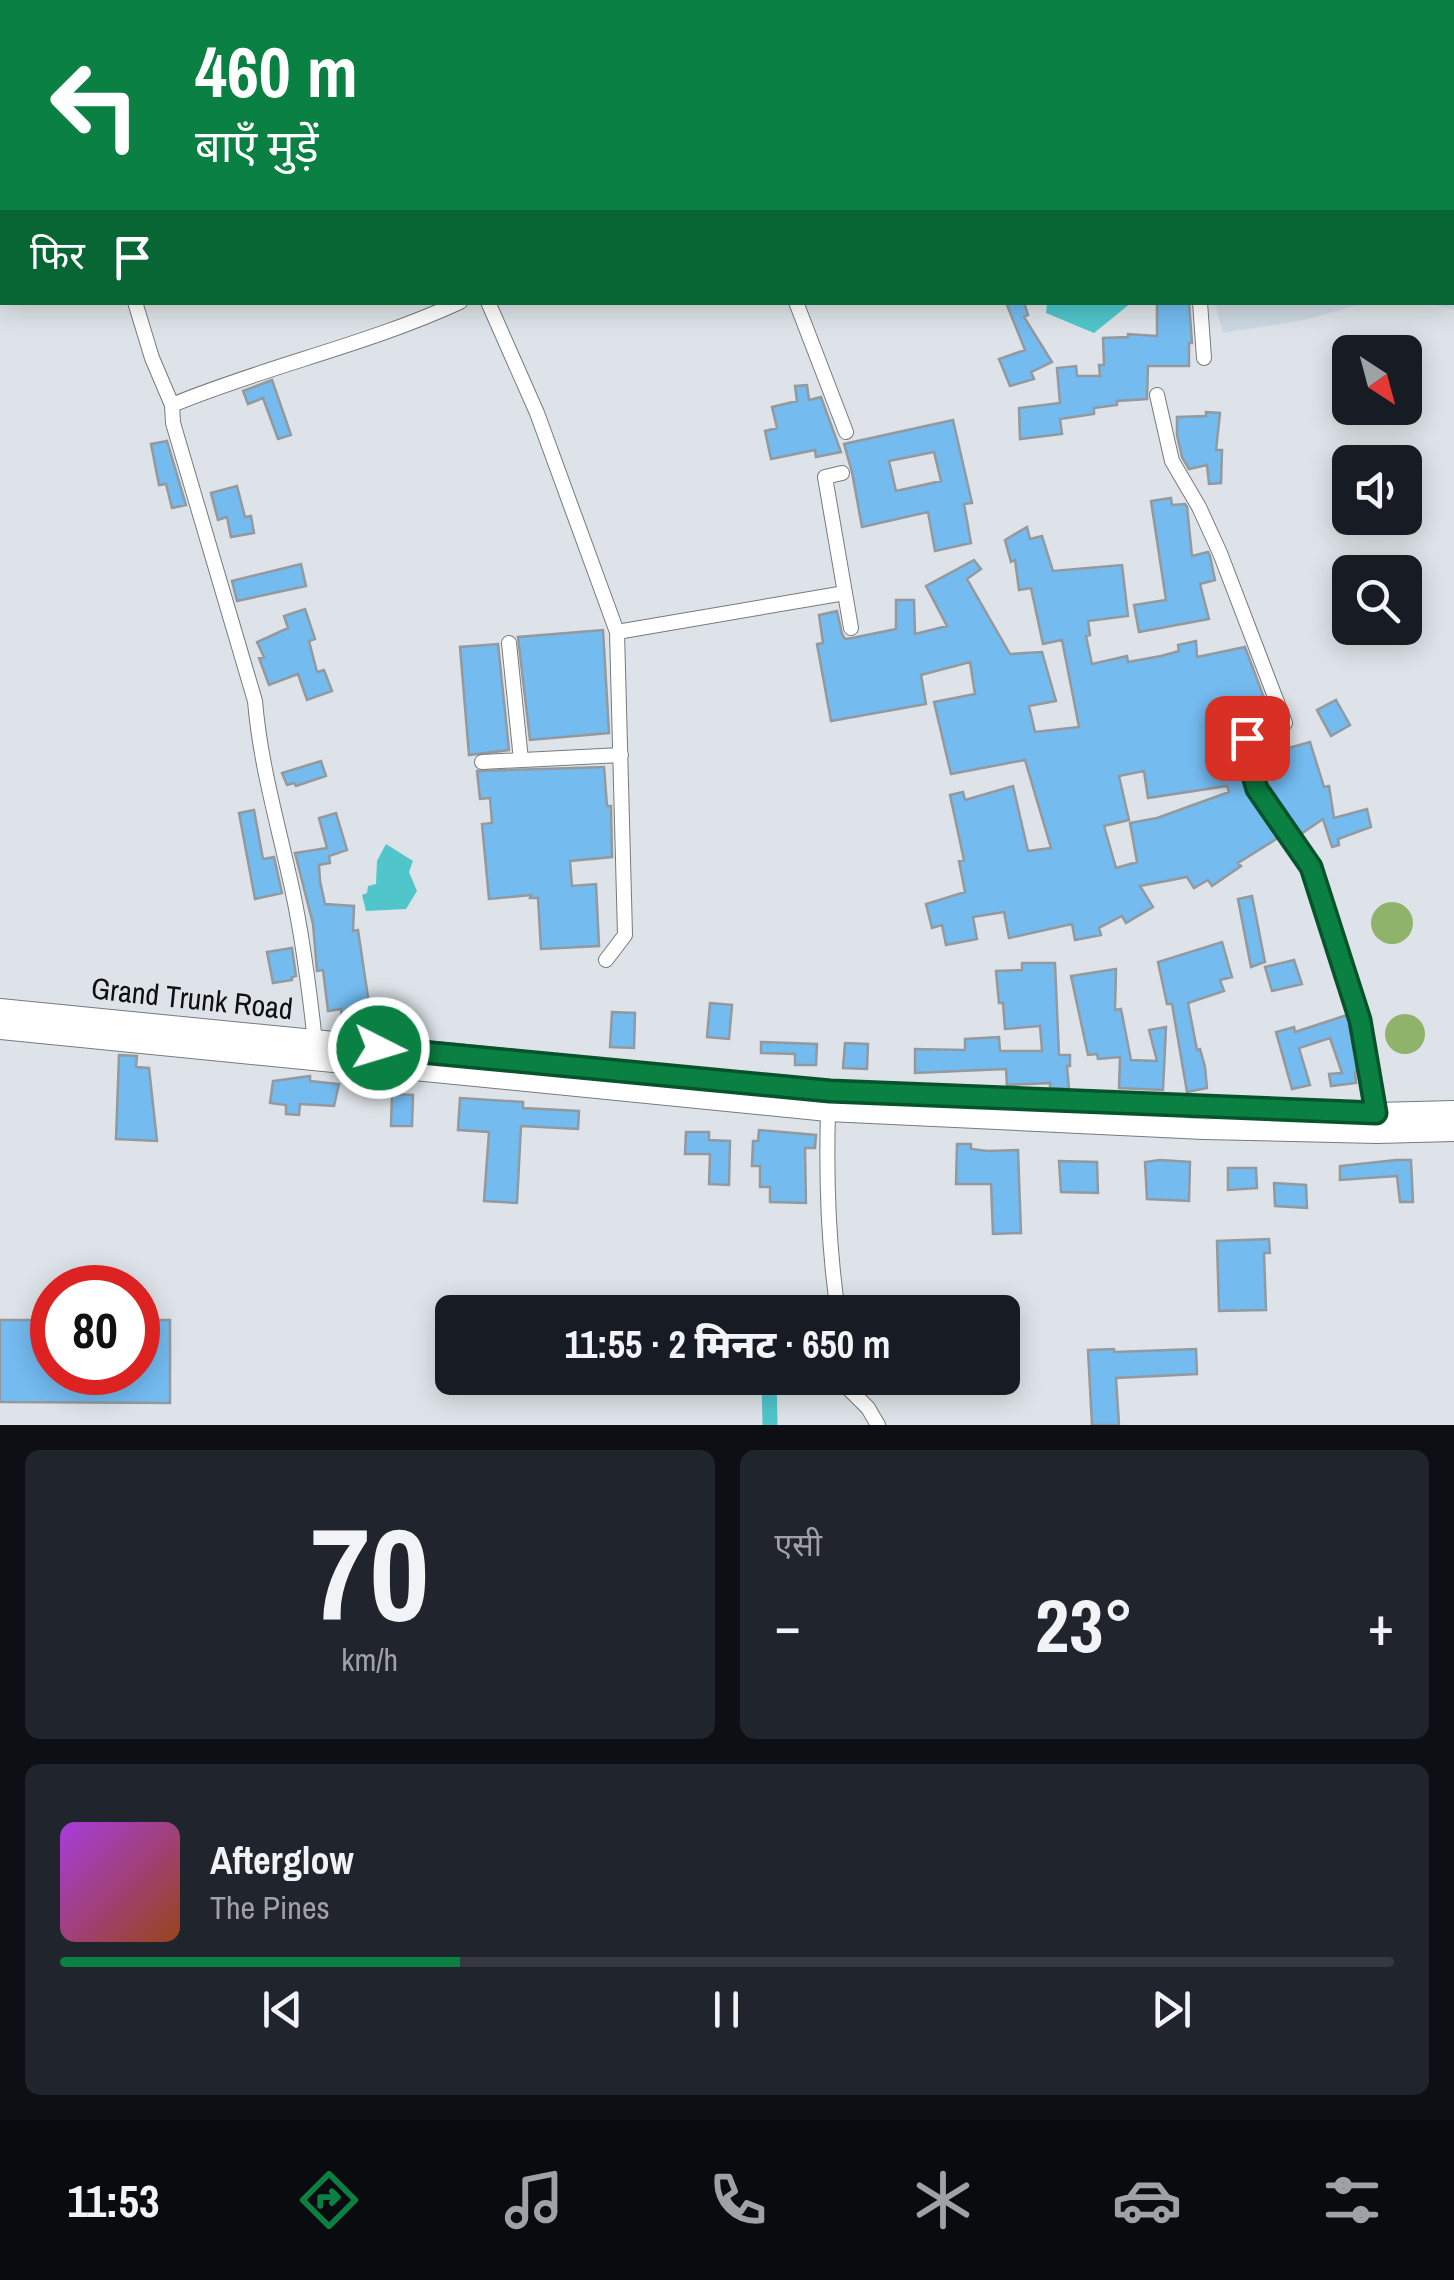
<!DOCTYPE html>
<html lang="hi">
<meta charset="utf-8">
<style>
body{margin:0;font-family:"Archivo Narrow","Noto Sans Devanagari",sans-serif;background:#20242c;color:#f1f3f6;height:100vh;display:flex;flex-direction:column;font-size:38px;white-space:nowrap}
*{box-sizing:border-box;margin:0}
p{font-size:32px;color:#9ea1a6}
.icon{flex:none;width:55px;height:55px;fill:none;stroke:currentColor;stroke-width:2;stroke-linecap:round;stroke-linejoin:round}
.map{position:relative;height:1425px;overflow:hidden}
.drawer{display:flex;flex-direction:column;gap:25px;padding:25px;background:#0d0f14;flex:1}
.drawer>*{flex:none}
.hud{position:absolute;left:0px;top:0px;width:1455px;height:305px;box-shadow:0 5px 25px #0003;background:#0b8043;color:#fff;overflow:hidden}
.needle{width:65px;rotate:144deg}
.buttons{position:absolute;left:1332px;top:335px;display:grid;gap:20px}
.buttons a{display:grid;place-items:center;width:90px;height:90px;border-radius:15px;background:#171b24;box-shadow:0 5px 25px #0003;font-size:50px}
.speed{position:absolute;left:30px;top:1265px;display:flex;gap:20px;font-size:50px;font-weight:700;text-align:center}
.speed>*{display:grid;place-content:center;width:130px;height:130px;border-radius:50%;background:#171b24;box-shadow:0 5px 25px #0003;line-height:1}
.speed .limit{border:15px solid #d22;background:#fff;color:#111}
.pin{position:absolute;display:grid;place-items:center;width:85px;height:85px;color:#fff;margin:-42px;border-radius:20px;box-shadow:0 5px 15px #0006}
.me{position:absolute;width:110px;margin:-55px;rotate:95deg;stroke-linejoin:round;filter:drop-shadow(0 0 8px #0008)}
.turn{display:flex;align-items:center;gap:35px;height:210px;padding:0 30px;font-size:45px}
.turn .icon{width:130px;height:130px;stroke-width:2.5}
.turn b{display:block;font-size:70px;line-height:85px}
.then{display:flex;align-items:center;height:95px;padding:0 30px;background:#0003;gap:20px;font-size:38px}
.big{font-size:75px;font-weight:800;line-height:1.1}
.drawer .widget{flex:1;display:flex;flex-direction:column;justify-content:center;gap:15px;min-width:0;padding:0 35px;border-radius:15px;background:#20242c}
.drawer .dial{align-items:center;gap:0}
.dial b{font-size:130px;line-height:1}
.song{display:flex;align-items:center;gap:30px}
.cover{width:120px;height:120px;border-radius:15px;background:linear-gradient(135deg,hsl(280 70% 55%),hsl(20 70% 35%))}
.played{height:10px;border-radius:5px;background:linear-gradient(90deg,#0b8043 30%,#363941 30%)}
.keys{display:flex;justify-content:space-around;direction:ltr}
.heat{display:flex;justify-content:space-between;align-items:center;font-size:55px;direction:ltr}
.drawer .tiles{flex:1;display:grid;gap:25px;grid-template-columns:1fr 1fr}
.widget:last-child{grid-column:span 2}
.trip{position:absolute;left:435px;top:1295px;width:585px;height:100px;border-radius:15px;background:#171b24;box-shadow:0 5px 25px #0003;font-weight:800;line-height:100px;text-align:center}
.tab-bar{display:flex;height:160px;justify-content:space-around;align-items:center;background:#090b0e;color:#9ea1a6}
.tab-bar .icon{width:70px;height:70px}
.tab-bar .selected{color:#0b8043}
.tab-bar b{font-size:45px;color:#f1f3f6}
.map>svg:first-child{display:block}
</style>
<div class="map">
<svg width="1454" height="1425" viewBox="0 0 1454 1425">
<rect width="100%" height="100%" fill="#dde3e8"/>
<path fill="#ccd8e2" d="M1151 0H1454V310L1428 303 1452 302V2Z
M1215 303V302L1365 303 1304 320 1223 333Z"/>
<path fill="#90b36b" d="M1371 923a21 21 0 1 1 42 0a21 21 0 1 1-42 0Z
M1385 1034a20 20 0 1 1 40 0a20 20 0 1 1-40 0Z"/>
<path fill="#50c6ca" d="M1047 303V302L1131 303 1094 333 1046 313Z
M386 844 413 861 409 872 417 891 406 909 366 911 362 895 367 893 368 886 376 884 377 861Z"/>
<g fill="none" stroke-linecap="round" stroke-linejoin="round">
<path stroke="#50c6ca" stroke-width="15" d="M769 1378 770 1425"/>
</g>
<path fill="#74bbf0" stroke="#93999d" stroke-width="2.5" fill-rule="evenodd" d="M1015 302H1024L1028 315 1024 317 1052 362 1031 372 1034 379 1010 386 999 359 1025 350 1007 305Z
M1157 302H1189L1192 343H1189V366H1148L1147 399 1117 401V405L1094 408V414L1060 419 1062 434 1020 439 1019 408 1060 403 1057 368 1076 366 1077 376H1100L1099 365H1104L1103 338 1128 337V334L1157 336Z
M272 380 291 435 278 439 263 398 248 404 243 391Z
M807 385 809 400 821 397 841 452 816 457 815 450 771 459 765 431 777 428 772 407 797 401 795 386Z
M1206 412 1220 413 1216 450H1222L1221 483 1209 484 1207 465 1189 469 1182 457 1177 435V417L1206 416Z
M953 420 972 503 964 504 971 543 935 551 928 512 862 527 852 472 844 444ZM934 452 941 481 896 491 889 461Z
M167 441 186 505 172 508 166 484 159 485 151 444Z
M237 486 245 517 251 516 254 533 231 537 227 517 218 520 211 493Z
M1171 498 1172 505 1185 504 1187 507 1192 556 1208 552 1210 556 1215 580 1200 584 1209 619 1139 632 1134 605 1166 600 1151 501Z
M1027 527 1030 539 1042 536 1053 571 1122 565 1128 616 1088 621 1090 635 1086 636 1092 664 1127 656 1128 662 1161 656 1179 651 1178 645 1196 641 1197 657 1245 647 1264 698 1235 703 1239 767 1248 795 1278 838 1238 863 1241 866 1212 886 1208 880 1194 888 1187 877 1140 886 1153 907 1126 923 1122 916 1099 928 1101 935 1075 940 1072 924 1009 938 1004 912 973 917 977 939 946 945 942 925 932 928 926 904 965 892 959 861 964 860 950 795 963 792 965 800 1013 786 1028 851 1051 848 1025 760 951 774 934 702 975 694 970 662 921 675 926 704 831 721 817 644 823 643 819 615 837 611 842 634 845 639 852 638 896 629V600H914L915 634 947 626 926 586 974 560 981 569 967 579 1010 654 1042 652 1056 701 1029 706 1035 732 1079 727 1062 640 1043 644 1031 588 1019 590 1015 560 1011 562 1005 540ZM1144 771 1148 798 1227 786 1229 792 1157 818 1130 823 1137 862 1116 868 1104 826 1129 820 1119 776Z
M301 564 306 586 237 601 232 581Z
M305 609 315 639 309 641 317 672 324 670 332 691 307 700 298 674 269 685 259 658 264 657 257 642 288 628 284 616Z
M603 630 609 733 530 740 518 637Z
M498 644 509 750 469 755 460 647Z
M1336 700 1350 725 1331 736 1317 710Z
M1310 742 1324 787 1329 786 1334 818 1367 809 1371 827 1338 839 1339 845 1332 847 1323 819 1301 834 1267 784 1260 764 1259 753 1267 754Z
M321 761 326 776 296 786 294 783 287 785 282 773Z
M604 767 607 806H611L612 857 570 861 572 886 596 884 599 946 541 949 538 898H530L531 895 489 899 482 824 492 823 490 798 480 799 477 771Z
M254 810 263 859 274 857 282 893 255 899 239 813Z
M336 813 347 850 329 856 330 863 319 865 320 881 325 904 354 906 353 931 358 930 371 1017 356 1020H342L341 1009 328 1011 323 970 317 971 313 924 295 853 327 848 319 818Z
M1252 896 1265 962 1251 967 1238 899Z
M1222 942 1232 977 1220 980 1224 991 1188 1003 1197 1050 1200 1049 1205 1067 1207 1088 1187 1092 1172 1004H1167L1158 962Z
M292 948 296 976 292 977V980L273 983 267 952Z
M1294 960 1302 984 1272 991 1265 967Z
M1022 963H1055L1059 1055H1070V1066H1067L1069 1089 1050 1088V1083L1007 1085 1006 1069 915 1073V1049L965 1050V1039L999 1037 1000 1051H1042L1040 1026 1005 1029 1003 1003H999L996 971 1022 970Z
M1116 969 1115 1010 1121 1009 1131 1060 1157 1061 1149 1030 1166 1027 1163 1090 1119 1088 1120 1057 1098 1059 1097 1054 1088 1055 1071 976Z
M710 1003 732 1005 729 1039 707 1037Z
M612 1012 635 1013 634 1048 610 1047Z
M1347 1015 1358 1071 1355 1072 1356 1083 1331 1086 1329 1074 1342 1073 1330 1038 1299 1048 1310 1085 1292 1089 1276 1032 1294 1027 1295 1032Z
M761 1042 817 1044 816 1065H795V1054L761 1053Z
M845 1043 868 1044 867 1069 843 1068Z
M119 1055 137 1056 136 1067 149 1068 157 1141 116 1139Z
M310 1076V1081L339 1084 334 1106 300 1104 299 1115 286 1114V1105L270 1103 273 1081Z
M392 1094 413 1095 412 1126H391Z
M460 1098 523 1102V1108L579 1111 578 1129 521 1126 517 1203 484 1201 489 1132 458 1130Z
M759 1130 816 1135 815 1148H805L806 1203 770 1202V1187H760V1166H752L753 1141H758Z
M686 1132H709V1140L730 1141 729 1185 709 1184 710 1154H685Z
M957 1144H971V1149L988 1151 1018 1150 1021 1233 993 1234 991 1184H956Z
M1160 1160 1190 1162 1189 1201 1147 1199 1145 1162Z
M1396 1160H1411L1413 1202H1400L1397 1176 1340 1180V1166Z
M1059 1161 1097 1162 1098 1193 1061 1192Z
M1228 1168H1256L1257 1188 1228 1190Z
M1274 1183 1306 1185 1307 1208 1275 1206Z
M1269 1239 1270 1253H1264L1266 1310 1219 1311 1217 1241Z
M0 1320H52V1372H138V1320H170V1403L0 1402Z
M1114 1349V1352L1196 1349 1197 1374 1116 1378 1119 1425H1092L1088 1350Z"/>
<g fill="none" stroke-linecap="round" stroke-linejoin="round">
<defs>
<path id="minor" d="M41 0 42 2
M656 0 657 2
M135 302 152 358 172 405 173 423 255 701C260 761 276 817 289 875 302 930 309 986 315 1042
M488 302 537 413 617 632
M796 302 846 432
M1200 302 1204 358
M1157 395 1172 461 1199 507 1220 553 1285 723 1247 738 1250 766 1257 789 1311 867 1360 1020 1376 1113
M172 405C266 366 367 345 460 302
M842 473 825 477 851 628
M509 643 521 760
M482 762 621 755
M606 960 625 935 617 632 845 593
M828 1111C826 1180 828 1245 838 1312
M838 1378 868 1408 878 1425"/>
<path id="highway" d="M0 1009 830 1091 1205 1109 1376 1113 1454 1111
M0 1029 828 1111 1204 1129 1377 1133 1454 1131"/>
</defs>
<use href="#minor" stroke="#757b7f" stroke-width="16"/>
<use href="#highway" stroke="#757b7f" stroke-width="22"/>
<path stroke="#6c7073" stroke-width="2.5" stroke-dasharray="8 5" stroke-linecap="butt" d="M1079 1 1082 0"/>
<use href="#minor" stroke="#fff" stroke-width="14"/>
<use href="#highway" stroke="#fff" stroke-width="20"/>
</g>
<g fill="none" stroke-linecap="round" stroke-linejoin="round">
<defs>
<path id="route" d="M379 1048 830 1091 1376 1113 1360 1020 1311 867 1257 789 1250 766 1247 738"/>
</defs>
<use href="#route" stroke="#07532c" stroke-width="25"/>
<use href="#route" stroke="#0b8043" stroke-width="18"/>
</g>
<g text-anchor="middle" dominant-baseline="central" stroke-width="8" stroke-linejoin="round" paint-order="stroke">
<g font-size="30" fill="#0d0f11" stroke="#dde3e8">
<text transform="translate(192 998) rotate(6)">Grand Trunk Road</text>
</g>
</g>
</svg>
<div class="buttons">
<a><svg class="needle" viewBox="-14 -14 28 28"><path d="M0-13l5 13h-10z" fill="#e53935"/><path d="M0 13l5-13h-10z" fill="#9ea1a6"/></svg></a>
<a><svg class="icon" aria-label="sound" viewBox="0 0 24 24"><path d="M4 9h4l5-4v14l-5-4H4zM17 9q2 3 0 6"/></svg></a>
<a><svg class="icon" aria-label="search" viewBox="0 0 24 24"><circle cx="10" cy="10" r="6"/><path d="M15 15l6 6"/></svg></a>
</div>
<div class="speed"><div class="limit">80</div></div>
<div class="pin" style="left:1247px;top:738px;background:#d93025"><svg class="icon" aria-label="arrive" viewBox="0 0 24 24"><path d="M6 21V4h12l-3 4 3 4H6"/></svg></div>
<svg class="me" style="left:379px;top:1048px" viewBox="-20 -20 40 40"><circle r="17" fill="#0b8043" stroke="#fff" stroke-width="3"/><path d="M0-11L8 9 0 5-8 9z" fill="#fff"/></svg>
<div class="trip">11:55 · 2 मिनट · 650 m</div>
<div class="hud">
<div class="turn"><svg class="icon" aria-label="left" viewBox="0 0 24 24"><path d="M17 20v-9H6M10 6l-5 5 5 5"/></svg><div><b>460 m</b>बाएँ मुड़ें</div></div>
<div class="then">फिर<svg class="icon" aria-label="arrive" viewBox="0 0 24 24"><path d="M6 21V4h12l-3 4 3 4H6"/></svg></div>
</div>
</div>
<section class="drawer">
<div class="tiles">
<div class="widget dial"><b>70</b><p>km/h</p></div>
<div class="widget"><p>एसी</p>
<div class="heat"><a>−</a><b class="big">23°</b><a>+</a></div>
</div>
<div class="widget">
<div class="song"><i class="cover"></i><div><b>Afterglow</b><p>The Pines</p></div></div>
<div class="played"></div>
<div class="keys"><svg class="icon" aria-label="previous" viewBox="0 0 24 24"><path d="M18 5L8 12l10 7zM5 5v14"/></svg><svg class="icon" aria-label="pause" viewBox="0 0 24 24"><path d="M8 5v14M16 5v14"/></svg><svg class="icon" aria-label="next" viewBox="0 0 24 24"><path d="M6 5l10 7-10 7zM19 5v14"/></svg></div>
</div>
</div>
</section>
<nav class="tab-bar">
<b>11:53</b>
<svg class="icon selected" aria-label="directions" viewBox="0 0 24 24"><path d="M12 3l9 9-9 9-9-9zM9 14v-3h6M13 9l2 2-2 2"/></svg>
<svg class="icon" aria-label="music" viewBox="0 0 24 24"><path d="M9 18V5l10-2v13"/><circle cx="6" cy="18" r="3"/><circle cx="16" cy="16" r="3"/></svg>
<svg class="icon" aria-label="phone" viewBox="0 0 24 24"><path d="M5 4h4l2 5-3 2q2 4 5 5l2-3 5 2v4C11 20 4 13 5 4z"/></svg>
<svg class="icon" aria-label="climate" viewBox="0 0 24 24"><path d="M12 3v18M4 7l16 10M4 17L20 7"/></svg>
<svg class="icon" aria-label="car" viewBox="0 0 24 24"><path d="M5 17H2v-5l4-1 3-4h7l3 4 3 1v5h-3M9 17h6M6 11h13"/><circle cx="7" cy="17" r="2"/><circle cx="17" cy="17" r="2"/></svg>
<svg class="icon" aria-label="filters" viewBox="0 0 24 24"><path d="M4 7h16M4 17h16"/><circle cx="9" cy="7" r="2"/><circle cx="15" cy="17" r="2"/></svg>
</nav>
